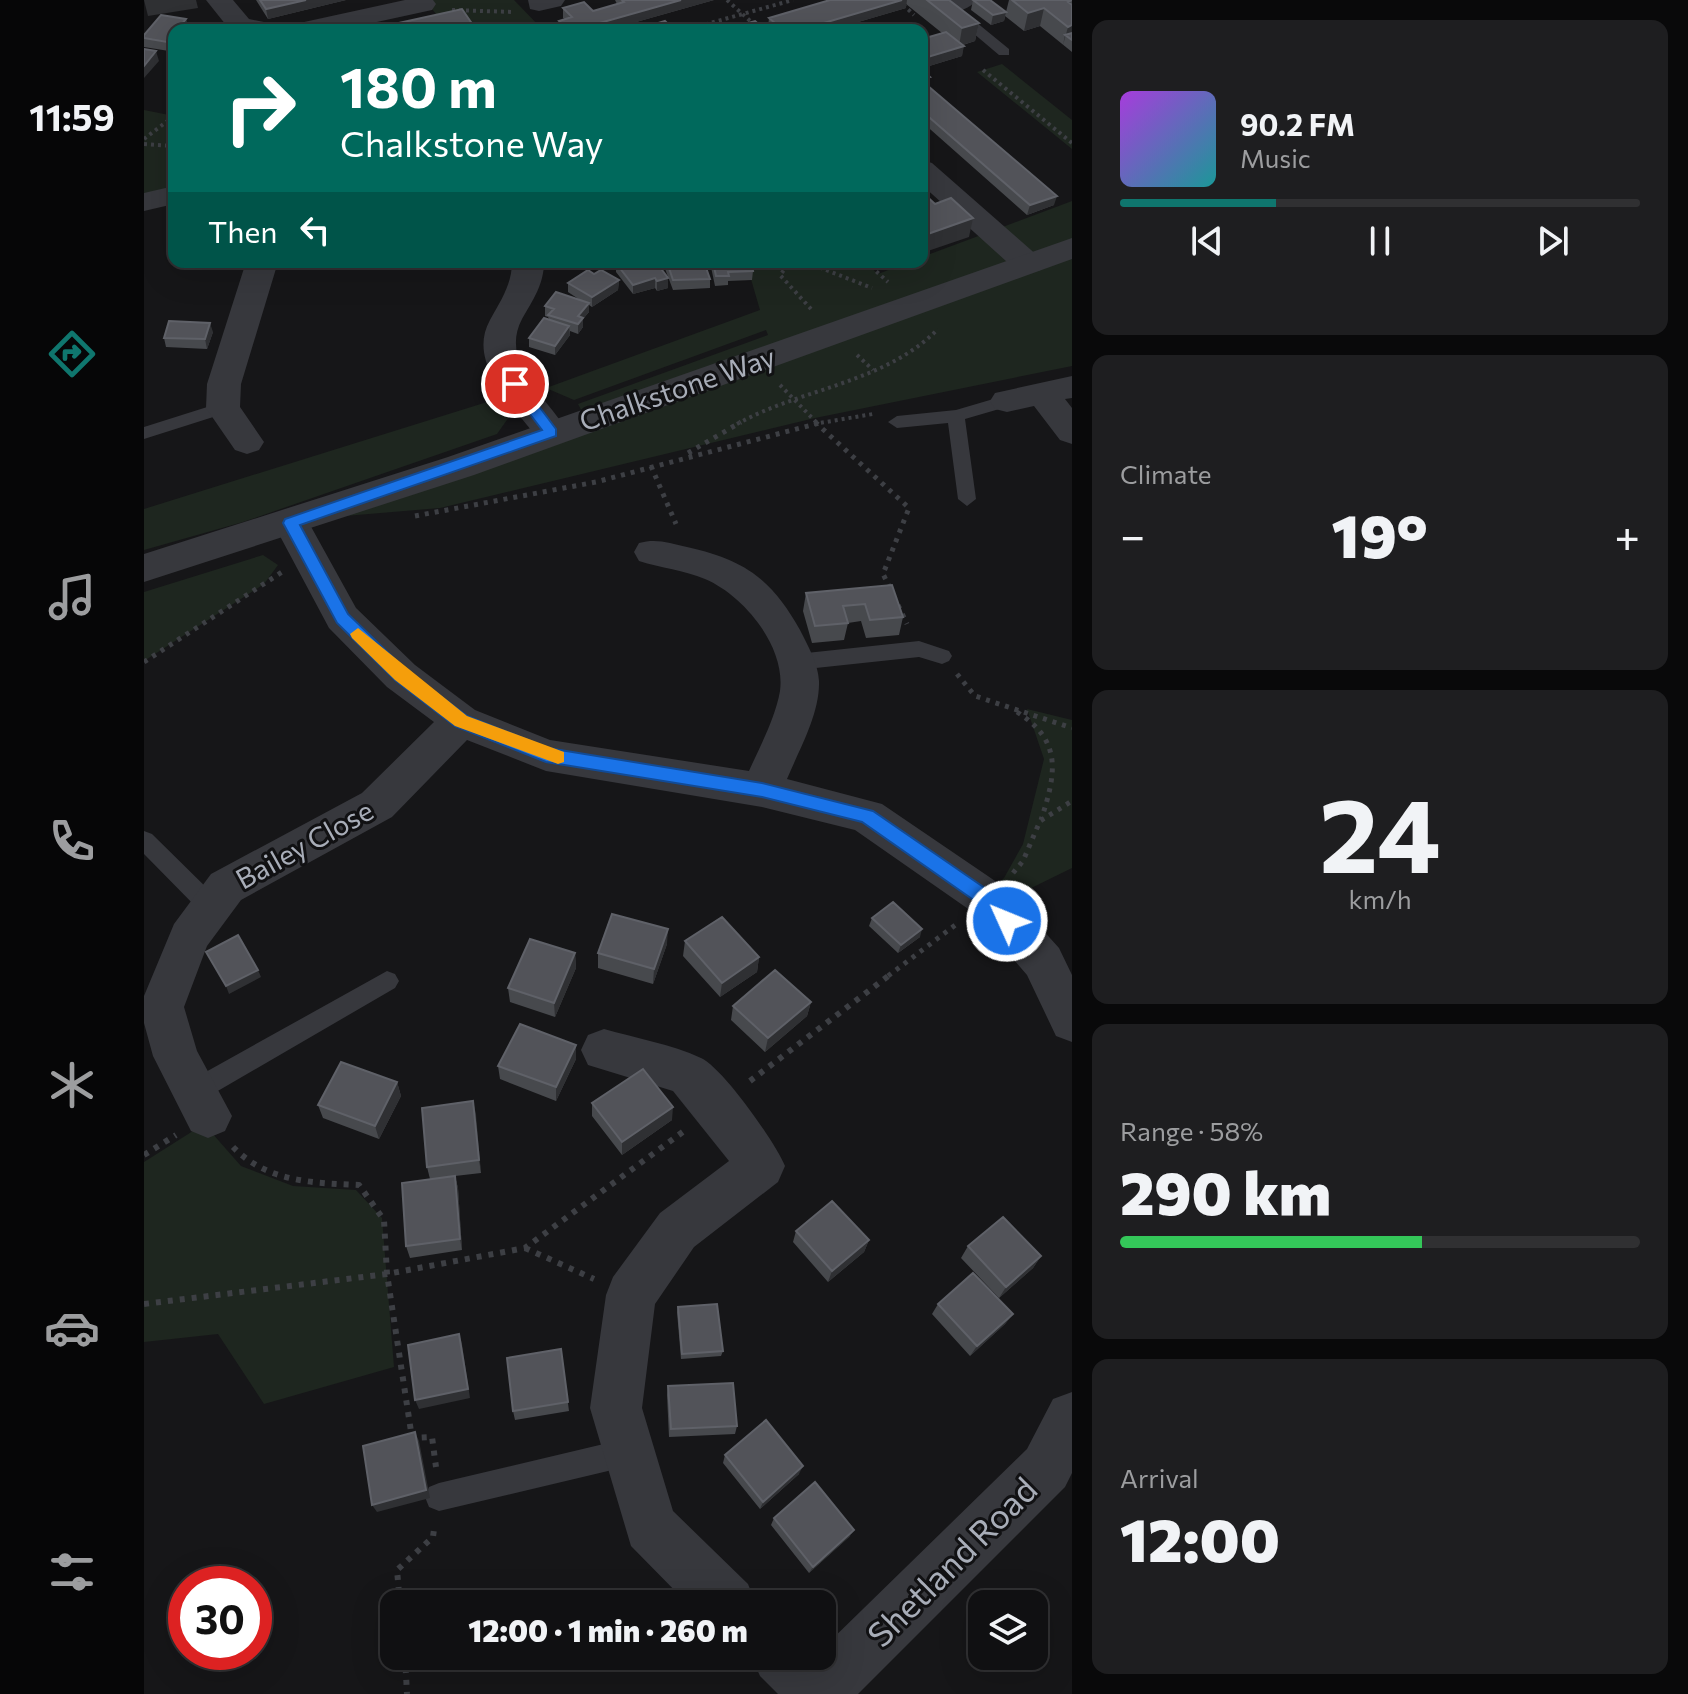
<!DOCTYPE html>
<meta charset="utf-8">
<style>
body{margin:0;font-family:Commissioner,sans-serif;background:#1e1e20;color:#f1f3f6;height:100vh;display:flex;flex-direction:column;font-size:30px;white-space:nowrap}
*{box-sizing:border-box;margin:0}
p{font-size:26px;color:#9c9d9f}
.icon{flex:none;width:44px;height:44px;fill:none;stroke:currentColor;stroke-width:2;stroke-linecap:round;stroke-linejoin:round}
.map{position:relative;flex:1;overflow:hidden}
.drawer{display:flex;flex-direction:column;gap:20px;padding:20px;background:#09090a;width:616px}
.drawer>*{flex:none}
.banner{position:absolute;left:24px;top:24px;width:760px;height:244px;border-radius:16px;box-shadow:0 8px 32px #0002,0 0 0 2px #303032;background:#00695c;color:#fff;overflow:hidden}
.fabs{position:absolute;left:824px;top:1590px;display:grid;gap:16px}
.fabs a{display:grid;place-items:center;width:80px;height:80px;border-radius:16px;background:#101012;box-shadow:0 8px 32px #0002,0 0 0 2px #303032;font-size:40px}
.speed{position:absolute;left:24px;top:1566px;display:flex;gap:16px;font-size:40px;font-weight:700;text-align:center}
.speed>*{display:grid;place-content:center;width:104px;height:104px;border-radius:50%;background:#101012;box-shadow:0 8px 32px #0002,0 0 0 2px #303032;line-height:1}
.speed .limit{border:12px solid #d22;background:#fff;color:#111}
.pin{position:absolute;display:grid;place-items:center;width:68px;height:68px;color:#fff;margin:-34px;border:4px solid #fff;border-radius:50%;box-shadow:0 2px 8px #0007}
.me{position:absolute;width:88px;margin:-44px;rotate:314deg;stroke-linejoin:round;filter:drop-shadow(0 0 6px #0008)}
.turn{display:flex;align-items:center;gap:28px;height:168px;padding:0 40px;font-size:36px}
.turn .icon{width:104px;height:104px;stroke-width:2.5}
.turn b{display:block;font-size:56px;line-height:68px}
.then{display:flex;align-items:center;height:76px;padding:0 40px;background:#0003;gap:16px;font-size:30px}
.big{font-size:60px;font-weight:800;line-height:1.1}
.drawer .card{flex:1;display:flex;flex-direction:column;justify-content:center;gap:12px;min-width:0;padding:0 28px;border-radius:16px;background:#1e1e20}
.drawer .dial{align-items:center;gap:0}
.dial b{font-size:104px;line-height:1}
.song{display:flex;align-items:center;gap:24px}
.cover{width:96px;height:96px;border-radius:12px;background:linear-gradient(135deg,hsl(280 70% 55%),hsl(180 70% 35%))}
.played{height:8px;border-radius:4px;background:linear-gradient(90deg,#0f766e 30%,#303032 30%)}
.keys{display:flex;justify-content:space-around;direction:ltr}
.heat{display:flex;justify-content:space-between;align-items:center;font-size:44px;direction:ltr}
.charge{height:12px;border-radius:6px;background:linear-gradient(90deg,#34c759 58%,#303032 0)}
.trip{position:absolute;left:236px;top:1590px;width:456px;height:80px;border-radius:16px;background:#101012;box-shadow:0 8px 32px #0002,0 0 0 2px #303032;font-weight:800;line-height:80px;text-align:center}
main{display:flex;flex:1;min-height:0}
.dock{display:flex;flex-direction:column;width:144px;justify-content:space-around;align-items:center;background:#060607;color:#9c9d9f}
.dock .icon{width:56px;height:56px}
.dock .on{color:#0f766e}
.dock b{font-size:36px;color:#f1f3f6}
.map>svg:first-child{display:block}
</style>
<main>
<nav class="dock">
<b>11:59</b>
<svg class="icon on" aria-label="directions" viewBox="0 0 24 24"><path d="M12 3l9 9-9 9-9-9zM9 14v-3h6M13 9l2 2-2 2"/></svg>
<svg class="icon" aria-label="music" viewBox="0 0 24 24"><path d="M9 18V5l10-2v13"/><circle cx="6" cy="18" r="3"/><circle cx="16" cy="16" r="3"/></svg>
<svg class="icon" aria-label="phone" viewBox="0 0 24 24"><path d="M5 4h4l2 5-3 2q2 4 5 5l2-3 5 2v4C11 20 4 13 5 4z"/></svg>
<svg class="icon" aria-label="climate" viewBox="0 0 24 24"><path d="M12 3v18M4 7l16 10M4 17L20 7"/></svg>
<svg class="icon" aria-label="car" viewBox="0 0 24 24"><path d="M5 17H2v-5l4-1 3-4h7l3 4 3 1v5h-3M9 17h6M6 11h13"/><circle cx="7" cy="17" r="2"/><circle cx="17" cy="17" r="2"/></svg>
<svg class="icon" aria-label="filters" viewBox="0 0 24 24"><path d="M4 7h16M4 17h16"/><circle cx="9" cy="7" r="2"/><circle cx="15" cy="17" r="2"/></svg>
</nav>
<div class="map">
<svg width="928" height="1694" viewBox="0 0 928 1694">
<rect width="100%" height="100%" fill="#161618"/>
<path fill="#1e261f" d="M281 0H370L399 30 303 28Z
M858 64 928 120V149L833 72Z
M0 110 30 116V188L0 195Z
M928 201V366L671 418 296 508 189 517 444 423 434 404 624 335 622 330 430 400 402 388 616 310 602 262H721L734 274 765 262H778V257Z
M356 398 365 417 353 434 99 522 0 550V509Z
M119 555 134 565 120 584 0 661V592Z
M883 709 928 720V868L859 902 845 892 860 878 879 844 900 759Z
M60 1124 97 1166 149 1186 212 1190 238 1218 250 1367 120 1404 74 1334 0 1342V1162Z"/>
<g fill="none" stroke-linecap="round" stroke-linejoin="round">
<path stroke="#3d3f44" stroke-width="4" stroke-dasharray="3 4" stroke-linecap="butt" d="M583 0 616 30
M754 0 770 15
M308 10 370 12
M541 30 649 0
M839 70 928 143
M0 139 30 116
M0 144 30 146
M641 262 677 268 728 288
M722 262 744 282
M644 265 636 275 667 309
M713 355 729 370
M636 385 674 424
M593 424C658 388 741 383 794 329
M670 424 729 414"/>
<path stroke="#3d3f44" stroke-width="5" stroke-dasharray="4 6" stroke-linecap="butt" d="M671 422 765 508 739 574 746 588
M544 453 597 422
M507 466 532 524
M271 516 452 482 679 422
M754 605 763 624
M0 662 138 572
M813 674 831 696 928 728
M873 712C919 741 912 774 897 820
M869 873 879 861 896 821 928 801
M744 976 814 923"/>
<path stroke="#3d3f44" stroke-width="6" stroke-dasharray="5 7" stroke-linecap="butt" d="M606 1081 747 974
M89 1147C123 1182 168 1183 215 1185L240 1220 243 1274 268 1438 288 1437 292 1467
M0 1155 32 1135
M381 1248 450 1279
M0 1304 243 1274 381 1248 540 1131
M256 1604 253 1570 289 1537 290 1529
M261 1656 263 1694"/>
<path fill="#37383d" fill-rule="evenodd" d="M790 0H805L865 49V55H855Z
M380 262H425C414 270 387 274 376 266Z
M863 395 869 397V405L821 419 832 499 823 506 814 499 804 423 753 428 744 422 753 416 812 410Z
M79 402 85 404V412L0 439V427Z
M775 641 805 651 808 656 805 661 798 664 775 657 653 670 643 662 653 654Z
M0 831 8 834 75 900 78 907 75 914 67 917 59 914 0 854Z
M243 971 251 974 255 981 251 988 60 1099 51 1102 42 1099 39 1091 42 1083Z
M485 1438 495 1442 499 1452 495 1462 485 1466 295 1511 285 1507 281 1497 285 1487 295 1483Z"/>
<path fill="#37383d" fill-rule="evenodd" d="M62 0H89L105 19 130 24 134 30H86Z
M261 0H289L292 4 288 10 196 30H147L151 24Z
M384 0H421L417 6 395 11 386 9Z
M793 0H832C825 11 806 14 794 11L790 5Z
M778 160 788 163 895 257 900 264 895 271H873L778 185Z
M30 186V204L0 211V193Z
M102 262H134L97 384 96 407 120 442 115 450 103 454 91 450 62 408 63 384Z
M368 262H400C400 284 389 300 378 319 355 363 403 397 424 432L419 440 407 444 395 440C370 407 322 363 346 320 357 300 368 284 368 262Z
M928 376V398L921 399 928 408V444L916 440 890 406 863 412 851 409 846 401 851 393Z
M147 510 160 514 212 608 271 665 331 710 406 740 605 771C616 746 631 719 636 691 642 646 599 595 561 579 540 570 517 568 495 561L490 552 495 543C512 538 526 543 543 547 600 560 627 578 656 630 664 646 674 663 675 681 676 714 655 750 643 779L738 804 860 887 915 948 928 975V1042L912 1036 883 975 830 913 711 830 618 807 402 771 323 740 248 817 97 900 63 946 40 1007 53 1051 88 1116 81 1131 64 1138 47 1131 9 1056 0 1023V996L30 924 67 874 218 793 290 722 243 687 185 628 129 523 134 514Z
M460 1029C491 1038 527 1044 557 1058 579 1068 631 1142 641 1166L634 1182 550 1247 511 1304 498 1408 529 1511 604 1584 612 1604H544L487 1546 446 1408 462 1295 469 1277 516 1213 585 1161 529 1091 444 1065 437 1050 444 1035Z
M928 1392V1473L921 1487 714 1694H634L616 1676 607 1656H678V1649L883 1449 909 1399Z"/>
<path fill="#37383d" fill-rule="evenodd" d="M928 238V259L330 475 0 582V554L304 457Z"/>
</g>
<path fill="#47494d" d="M112 0H202L124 19Z
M471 0H570L464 30H415V21L421 19 419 18V8L449 11 473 4Z
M686 0H805L835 23 831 41 819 45 818 56 782 67 778 63V39L798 33 762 4V8L687 30H628L624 27 625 18Z
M829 0 862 12 860 21 847 25 827 10Z
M865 0H928V52L896 26 880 31 861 16Z
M42 19 44 29 43 30H30V45L25 51 0 47V35Z
M778 70 784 86 910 205 883 215 778 122Z
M498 262 524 288 513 291 511 288 489 294 472 272V263Z
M520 262H560L566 279V288L529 290 520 266Z
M568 262H607L609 271 608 280 584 281V285L571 286 567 267Z
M450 274 475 280 474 290 448 307 445 305V312L439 319V327L434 334 426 331V335L411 355 385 347V338L405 319 404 317 401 316V306L436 300 424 292V283Z
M69 332 63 349 22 347 20 338Z
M748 585 759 617 755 635 722 638 717 621 704 623 700 640 668 643 659 611 662 593Z
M728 918 776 937 754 953 725 926Z
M541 941 615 957 613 972 576 997 539 956Z
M523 944 509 984 454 968V953Z
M431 953 432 968 411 1017 366 1002 364 988Z
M667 1002 663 1016 621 1052 587 1020 589 1006Z
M432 1059 412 1101 356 1079 354 1066Z
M253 1082 257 1096 235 1139 179 1118 174 1105Z
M329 1101 337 1173 311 1176 314 1188 318 1250 266 1258 262 1246 286 1179 283 1167Z
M448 1103 528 1120 478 1155 448 1116Z
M652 1231 725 1240 720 1252 684 1282 649 1242Z
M824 1246 897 1256 889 1268 855 1298 817 1258Z
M794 1304 869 1314 861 1324 826 1356 788 1314Z
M534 1307 579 1351 577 1356 537 1359 533 1312Z
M417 1349 425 1411 371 1420 369 1411Z
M524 1386 593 1426 591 1434 525 1437 523 1395Z
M581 1455 655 1474 616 1509 579 1463Z
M630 1518 710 1530 705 1537 665 1573 627 1525Z"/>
<path fill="#2f3033" d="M0 0H52L54 8 4 16Z
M162 0H202L124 19 122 9Z
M537 0H570L464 30H431Z
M758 0H763L762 8 687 30H656Z
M900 8 896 26 880 31 884 13Z
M862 12 860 21 847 25 849 15Z
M42 19 44 29 43 30H33Z
M835 23 831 41 815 46 818 28Z
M928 25V40L921 35 919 45 924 27Z
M30 33V45L25 51 23 42Z
M820 46 818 56 782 67 784 57Z
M12 51 15 61 0 78V66Z
M786 77 783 95 778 97V79Z
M913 196 910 205 883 215 886 205Z
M829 218 825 237 778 253V236Z
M511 278V288L489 294V285Z
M524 278V288L513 291V281Z
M475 280 474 290 448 307V297Z
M445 303V312L439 319V327L434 334V316Z
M66 323 69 332 63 349 61 339Z
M425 326 426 335 411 355V346Z
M524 929 523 944 509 984 510 969Z
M778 929 776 937 754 953 757 945Z
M431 953 432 968 411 1017 410 1003Z
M615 957 613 972 576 997 578 983Z
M114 970 117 977 85 994 82 986Z
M667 1002 663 1016 621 1052 624 1038Z
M432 1045V1059L412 1101V1087Z
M253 1082 257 1096 235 1139 231 1126Z
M329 1101 332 1114 337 1173 335 1160Z
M529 1107 528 1120 478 1155V1142Z
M311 1176 314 1188 318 1250 316 1239Z
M725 1240 720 1252 684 1282 688 1271Z
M897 1256 889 1268 855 1298 862 1287Z
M869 1314 861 1324 826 1356 833 1346Z
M315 1334 318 1344 326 1398 275 1409 271 1400Z
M271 1432 275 1441 286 1498 233 1512 228 1505Z
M659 1466 655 1474 616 1509 619 1502Z
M710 1530 705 1537 665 1573 669 1567Z"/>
<path fill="#525359" stroke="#5f6168" stroke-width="2" d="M116 0H162L122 9Z
M478 0H537L431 30H424L415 21 428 17 419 8 440 2 449 11 480 2Z
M686 0H758L656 30H639L625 18Z
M783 0H805L835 23 818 28Z
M829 0H846L862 12 849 15Z
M868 0H928L924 2 928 5V25L924 27 900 8 884 13Z
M318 9 331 28 320 30H260L255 23Z
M17 15 42 19 33 30H30V33L23 42 0 38V35Z
M521 21 530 30H510L505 26Z
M611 21 621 30H579Z
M802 32 820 46 784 57 778 53V39Z
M928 33V40L921 35Z
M0 49 12 51 0 66Z
M778 70 786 77 778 79Z
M784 86 913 196 886 205 778 111V88Z
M778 192 791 204 807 198 829 218 778 236Z
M475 262H512L524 278 513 281 511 278 489 285 472 263Z
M523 262H560L566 279 529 280Z
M569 262H607L609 271 584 272 585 276H572Z
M444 270 450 274 457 270 475 280 448 297 424 283Z
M412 292 445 303 434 316 439 318 434 324 404 315 410 309 401 306Z
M400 318 425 326 411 346 385 338Z
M25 321 66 323 61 339 20 338Z
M748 585 759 617 726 620 721 604 699 606 704 623 671 626 662 593Z
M749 902 778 929 757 945 728 918Z
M468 914 524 929 510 969 454 953Z
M578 917 615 957 578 983 541 941Z
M94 935 114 970 82 986 62 952Z
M386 939 431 953 410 1003 364 988Z
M631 970 667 1002 624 1038 589 1006Z
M376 1024 432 1045 412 1087 354 1066Z
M197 1062 253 1082 231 1126 174 1105Z
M499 1069 529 1107 478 1142 448 1103Z
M329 1101 335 1160 283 1167 278 1108Z
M311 1176 316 1239 262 1246 258 1183Z
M688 1201 725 1240 688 1271 652 1231Z
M859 1217 897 1256 862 1287 824 1246Z
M829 1273 869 1314 833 1346 794 1304Z
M573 1304 579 1351 538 1354 534 1307Z
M315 1334 324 1389 271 1400 264 1345Z
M417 1349 424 1402 369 1411 363 1358Z
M589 1383 593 1426 527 1429 524 1386Z
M622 1420 659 1466 619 1502 581 1455Z
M271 1432 282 1490 228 1505 219 1446Z
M671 1482 710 1530 669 1567 630 1518Z"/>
<path fill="#1a73e8" stroke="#114b97" stroke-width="2" d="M366 381H376L412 429V436L156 525 204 614 263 671 323 716 404 748 618 783 729 811 851 895 869 915V927H856L838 906 718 822 618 797 402 762 311 726 251 680 193 623 139 523 141 519 398 430 366 388Z"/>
<path fill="#f59e0b" d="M214 628 323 716 420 752V762L414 764 311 726 251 680 208 638 206 634Z"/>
<g text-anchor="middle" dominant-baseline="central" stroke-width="6" stroke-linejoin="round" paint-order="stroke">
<g font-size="28" fill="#a8adb8" stroke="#111113">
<text transform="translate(533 388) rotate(-19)">Chalkstone Way</text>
<text transform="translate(160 844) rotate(-29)">Bailey Close</text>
</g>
<g font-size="34" fill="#a8adb8" stroke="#111113">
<text transform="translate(807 1561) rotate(-45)">Shetland Road</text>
</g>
</g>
</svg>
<div class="fabs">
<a><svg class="icon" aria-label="layers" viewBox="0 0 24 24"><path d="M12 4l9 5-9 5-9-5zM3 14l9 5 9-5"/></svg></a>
</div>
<div class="speed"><div class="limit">30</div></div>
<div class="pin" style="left:371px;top:384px;background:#d93025"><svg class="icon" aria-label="arrive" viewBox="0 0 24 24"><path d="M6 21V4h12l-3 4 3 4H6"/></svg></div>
<svg class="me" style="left:863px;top:921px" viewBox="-20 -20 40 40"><circle r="17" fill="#1a73e8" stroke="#fff" stroke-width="3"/><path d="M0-11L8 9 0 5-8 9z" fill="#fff"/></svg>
<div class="trip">12:00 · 1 min · 260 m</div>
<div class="banner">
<div class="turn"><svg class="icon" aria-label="right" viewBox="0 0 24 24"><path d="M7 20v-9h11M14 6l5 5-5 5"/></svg><div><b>180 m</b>Chalkstone Way</div></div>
<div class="then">Then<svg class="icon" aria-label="left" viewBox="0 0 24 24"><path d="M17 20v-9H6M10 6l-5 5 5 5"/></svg></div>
</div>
</div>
<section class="drawer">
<div class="card">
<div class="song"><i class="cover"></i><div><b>90.2 FM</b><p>Music</p></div></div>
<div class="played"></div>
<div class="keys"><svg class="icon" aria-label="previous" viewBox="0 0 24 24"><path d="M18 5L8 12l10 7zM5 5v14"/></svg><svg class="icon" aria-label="pause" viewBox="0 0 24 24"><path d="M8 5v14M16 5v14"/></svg><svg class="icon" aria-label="next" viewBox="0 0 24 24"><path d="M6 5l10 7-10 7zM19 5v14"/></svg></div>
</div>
<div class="card"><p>Climate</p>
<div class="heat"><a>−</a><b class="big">19°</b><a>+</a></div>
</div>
<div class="card dial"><b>24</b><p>km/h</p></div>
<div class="card"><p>Range · 58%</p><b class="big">290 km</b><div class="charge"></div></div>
<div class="card"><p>Arrival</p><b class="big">12:00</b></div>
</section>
</main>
